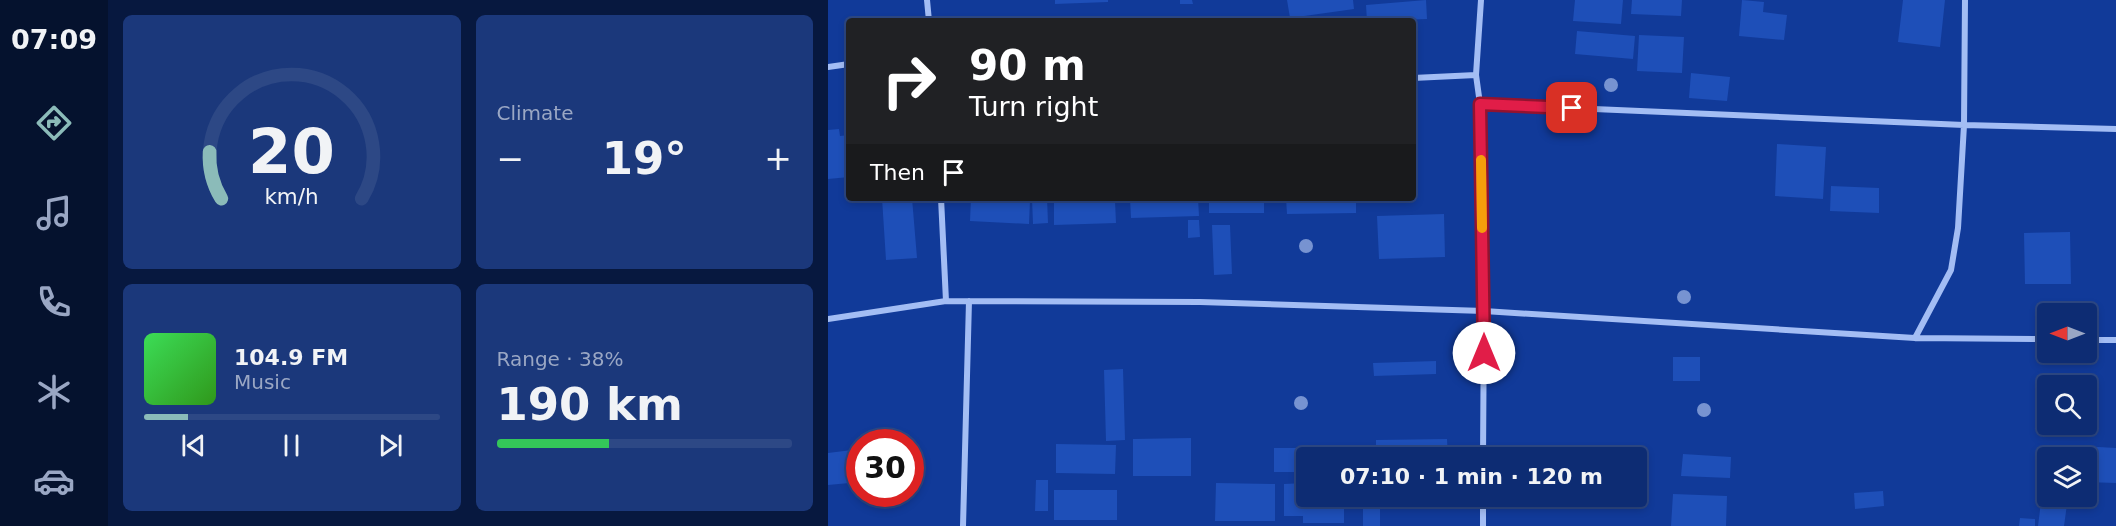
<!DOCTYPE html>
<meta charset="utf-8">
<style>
body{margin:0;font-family:"DejaVu Sans",sans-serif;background:#1b387b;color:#f1f3f6;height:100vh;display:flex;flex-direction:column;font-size:22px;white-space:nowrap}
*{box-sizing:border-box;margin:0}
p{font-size:20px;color:#9aa7c4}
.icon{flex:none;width:33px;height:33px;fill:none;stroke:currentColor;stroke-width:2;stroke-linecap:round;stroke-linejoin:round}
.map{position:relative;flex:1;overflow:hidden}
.panel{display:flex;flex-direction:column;gap:15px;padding:15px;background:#07183f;width:720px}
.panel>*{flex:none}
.top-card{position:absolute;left:18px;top:18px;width:570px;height:183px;border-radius:6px;box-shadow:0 3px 9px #0003,0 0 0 2px #2d4885;background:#202124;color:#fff;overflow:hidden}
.needle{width:39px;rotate:270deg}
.buttons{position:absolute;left:1209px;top:303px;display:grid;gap:12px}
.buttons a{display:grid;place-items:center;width:60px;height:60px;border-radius:6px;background:#0d2c73;box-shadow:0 3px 9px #0003,0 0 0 2px #2d4885;font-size:30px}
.speed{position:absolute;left:18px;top:429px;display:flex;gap:12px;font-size:30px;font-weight:700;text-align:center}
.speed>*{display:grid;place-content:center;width:78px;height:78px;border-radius:50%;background:#0d2c73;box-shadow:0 3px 9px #0003,0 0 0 2px #2d4885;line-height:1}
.speed .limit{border:9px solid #d22;background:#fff;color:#111}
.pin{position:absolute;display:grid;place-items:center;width:51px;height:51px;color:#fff;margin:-26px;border-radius:12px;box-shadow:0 3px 9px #0006}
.me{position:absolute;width:66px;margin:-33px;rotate:0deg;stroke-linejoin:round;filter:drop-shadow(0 0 4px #0008)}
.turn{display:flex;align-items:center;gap:21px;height:126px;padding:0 24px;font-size:27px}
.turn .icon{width:78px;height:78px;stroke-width:2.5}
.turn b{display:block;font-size:42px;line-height:51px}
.then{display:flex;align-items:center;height:57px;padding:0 24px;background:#0003;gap:12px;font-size:22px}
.big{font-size:45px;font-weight:700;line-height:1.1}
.panel .tile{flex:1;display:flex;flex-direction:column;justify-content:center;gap:9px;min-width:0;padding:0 21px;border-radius:9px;background:#1b387b}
.panel .dial{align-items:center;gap:0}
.dial svg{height:156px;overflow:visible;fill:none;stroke:#2d4885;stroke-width:7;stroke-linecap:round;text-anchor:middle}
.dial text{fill:#f1f3f6;stroke:none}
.song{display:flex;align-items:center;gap:18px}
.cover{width:72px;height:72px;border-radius:9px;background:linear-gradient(135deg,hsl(130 70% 55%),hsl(110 70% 35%))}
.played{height:6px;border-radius:3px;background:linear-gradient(90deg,#8bbbb9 15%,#2d4885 15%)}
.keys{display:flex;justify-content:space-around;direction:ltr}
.heat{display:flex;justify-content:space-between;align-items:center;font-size:33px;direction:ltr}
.charge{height:9px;border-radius:4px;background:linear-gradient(90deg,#34c759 38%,#2d4885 0)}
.panel .tiles{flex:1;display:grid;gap:15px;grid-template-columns:repeat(2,1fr)}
.trip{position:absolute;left:468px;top:447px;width:351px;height:60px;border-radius:6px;background:#0d2c73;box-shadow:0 3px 9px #0003,0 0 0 2px #2d4885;font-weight:700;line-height:60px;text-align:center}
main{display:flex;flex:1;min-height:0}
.dock{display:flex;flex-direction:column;width:108px;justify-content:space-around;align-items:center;background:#05122e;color:#9aa7c4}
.dock .icon{width:42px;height:42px}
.dock .on{color:#8bbbb9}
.dock b{font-size:27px;color:#f1f3f6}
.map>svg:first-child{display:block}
</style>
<main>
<nav class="dock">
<b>07:09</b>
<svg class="icon on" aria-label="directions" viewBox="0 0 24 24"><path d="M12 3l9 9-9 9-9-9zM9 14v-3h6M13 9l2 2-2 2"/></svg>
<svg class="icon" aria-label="music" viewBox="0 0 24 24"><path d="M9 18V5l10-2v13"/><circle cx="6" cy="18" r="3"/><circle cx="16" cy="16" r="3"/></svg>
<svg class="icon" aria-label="phone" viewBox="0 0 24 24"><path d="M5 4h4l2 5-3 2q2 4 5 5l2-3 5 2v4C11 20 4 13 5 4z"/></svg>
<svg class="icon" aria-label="climate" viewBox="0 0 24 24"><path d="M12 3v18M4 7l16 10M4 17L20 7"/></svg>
<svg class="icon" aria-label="car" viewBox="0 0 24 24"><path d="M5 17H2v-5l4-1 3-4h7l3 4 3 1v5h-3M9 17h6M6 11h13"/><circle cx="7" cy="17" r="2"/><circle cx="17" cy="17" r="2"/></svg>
</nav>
<section class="panel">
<div class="tiles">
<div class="tile dial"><svg viewBox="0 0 100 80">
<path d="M14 69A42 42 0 1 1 86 69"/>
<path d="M14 69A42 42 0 0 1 8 45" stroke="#8bbbb9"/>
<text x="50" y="56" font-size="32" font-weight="700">20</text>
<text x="50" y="72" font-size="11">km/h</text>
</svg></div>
<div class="tile"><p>Climate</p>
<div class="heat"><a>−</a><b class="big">19°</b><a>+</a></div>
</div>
<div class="tile">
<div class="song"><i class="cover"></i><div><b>104.9 FM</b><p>Music</p></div></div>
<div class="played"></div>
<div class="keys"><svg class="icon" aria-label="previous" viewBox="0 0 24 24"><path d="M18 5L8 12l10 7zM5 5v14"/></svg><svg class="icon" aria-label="pause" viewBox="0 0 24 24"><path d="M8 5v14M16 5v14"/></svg><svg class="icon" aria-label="next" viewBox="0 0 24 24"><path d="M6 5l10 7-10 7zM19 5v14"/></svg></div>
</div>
<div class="tile"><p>Range · 38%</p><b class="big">190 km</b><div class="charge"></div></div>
</div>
</section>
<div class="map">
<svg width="1288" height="526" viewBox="0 0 1288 526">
<rect width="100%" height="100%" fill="#113a99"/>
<path fill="#1e4fb8" d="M227 0H280V2L227 4Z
M352 0H364L365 4H352Z
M459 0H525L526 9 462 18Z
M598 0 599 19 539 21 538 5Z
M747 0H795L793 24 745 21Z
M804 0H854L853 16 803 14Z
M914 0 936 2 935 12 959 15 956 40 911 36Z
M1075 0H1117L1112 47 1070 42Z
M295 17H356V21H295Z
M221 18H278V21H221Z
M749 31 807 36 805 59 747 54Z
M811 35 856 37 854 73 809 71Z
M863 73 902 77 899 101 861 98Z
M11 129 12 136 21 135V177L0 179V130Z
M949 144 998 147 995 199 947 196Z
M1003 186 1051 188V213L1002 211Z
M54 198H84L89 258 58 260Z
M143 198 202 200 201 224 142 221Z
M204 198H219L220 223 205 224Z
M302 198H370L371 216 303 218Z
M381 198H436V213H381Z
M458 198H528V213L459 214Z
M287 201 288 223 226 225V202Z
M616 214 617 257 551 259 549 216Z
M360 220H371L372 237 360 238Z
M384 225H402L404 274 386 275Z
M1242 232 1243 284H1197L1196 233Z
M845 357H872V381H845Z
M608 361V374L546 376 545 363Z
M295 369 297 440 278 441 276 370Z
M363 438V476H305V439Z
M619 439 620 458H548V440Z
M228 444 288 445 287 474 228 473Z
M1253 446 1288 448V483L1258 482V458H1252Z
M446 448H524V458H478V472H446Z
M32 449V482L0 485V453Z
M855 454 903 457 902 478 853 476Z
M208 480H220V511H207Z
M388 483 447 484V521H387Z
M478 483V496H516V523H475V516H456V484Z
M226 490H289V520H226Z
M1055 491 1056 506 1027 509 1026 493Z
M845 494 899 496 898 526H843Z
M1214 494 1220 495V496L1240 497 1236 526H1210Z
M535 496H552V526H535Z
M1192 518 1207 519V526H1191Z"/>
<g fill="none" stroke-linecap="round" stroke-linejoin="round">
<path stroke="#a3bdf4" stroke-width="6" d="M99 0 101 21
M653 0 648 75 652 104 656 311 655 458
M0 67 21 64
M585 78 648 75
M652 104 1136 125 1288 129
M113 198 118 301
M0 319 118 301 372 302 656 311 1087 338 1220 339
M1087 338 1123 270 1130 228 1136 125 1137 0
M1258 340H1288
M135 526 141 301
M655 526V496"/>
</g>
<g fill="#7793d1">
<circle cx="783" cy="85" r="7"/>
<circle cx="478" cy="246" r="7"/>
<circle cx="856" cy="297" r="7"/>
<circle cx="473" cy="403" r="7"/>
<circle cx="876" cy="410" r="7"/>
</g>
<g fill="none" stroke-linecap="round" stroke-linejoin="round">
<defs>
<path id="route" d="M656 353 652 104 744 108"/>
</defs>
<use href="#route" stroke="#92132f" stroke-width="15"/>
<use href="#route" stroke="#e11d48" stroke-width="10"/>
<path stroke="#f59e0b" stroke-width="10" d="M653 160 654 228"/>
</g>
</svg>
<div class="buttons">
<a><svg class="needle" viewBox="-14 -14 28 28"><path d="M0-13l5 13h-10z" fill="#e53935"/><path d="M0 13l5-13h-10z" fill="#9aa7c4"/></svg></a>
<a><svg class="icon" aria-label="search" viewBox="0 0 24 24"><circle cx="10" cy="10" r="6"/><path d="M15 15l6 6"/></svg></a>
<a><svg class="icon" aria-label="layers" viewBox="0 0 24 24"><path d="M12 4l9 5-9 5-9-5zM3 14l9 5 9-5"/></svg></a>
</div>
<div class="speed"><div class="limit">30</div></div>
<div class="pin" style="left:744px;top:108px;background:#d93025"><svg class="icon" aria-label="arrive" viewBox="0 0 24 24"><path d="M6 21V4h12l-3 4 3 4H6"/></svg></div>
<svg class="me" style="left:656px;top:353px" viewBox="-20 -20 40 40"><circle r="19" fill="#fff"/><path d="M0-13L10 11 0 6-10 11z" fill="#e11d48"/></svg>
<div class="trip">07:10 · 1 min · 120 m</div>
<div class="top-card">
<div class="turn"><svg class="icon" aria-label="right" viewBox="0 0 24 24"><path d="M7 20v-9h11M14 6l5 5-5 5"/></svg><div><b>90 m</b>Turn right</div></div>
<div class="then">Then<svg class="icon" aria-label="arrive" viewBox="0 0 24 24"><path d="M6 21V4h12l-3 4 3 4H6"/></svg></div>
</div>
</div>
</main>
